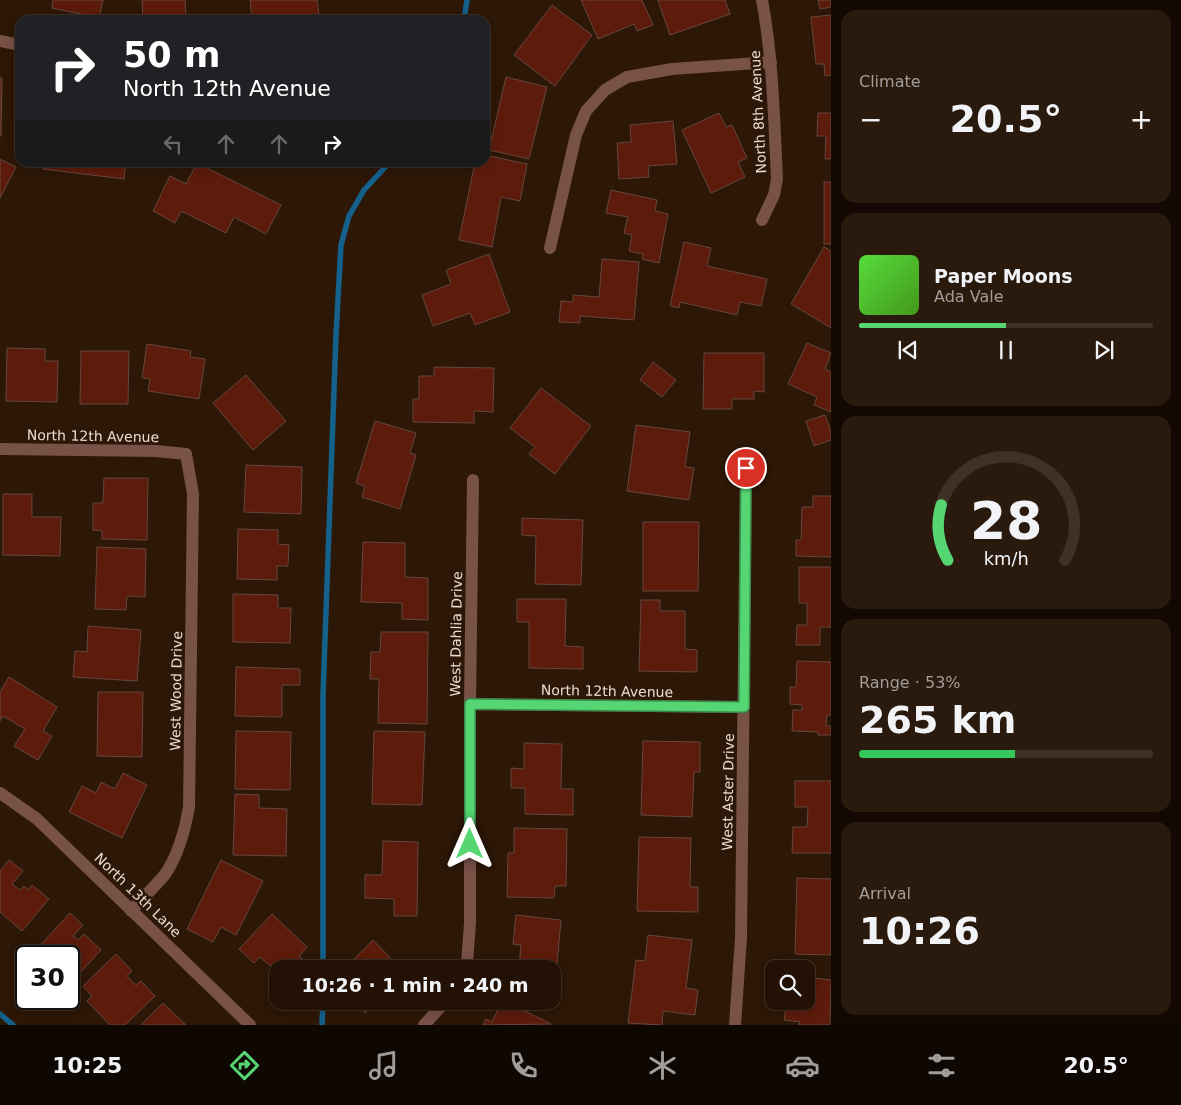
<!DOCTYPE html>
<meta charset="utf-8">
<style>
body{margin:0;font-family:"DejaVu Sans",sans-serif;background:#2a1a0e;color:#f1f3f6;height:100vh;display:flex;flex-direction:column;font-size:19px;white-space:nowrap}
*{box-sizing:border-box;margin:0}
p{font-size:16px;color:#a29d9a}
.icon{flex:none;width:28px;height:28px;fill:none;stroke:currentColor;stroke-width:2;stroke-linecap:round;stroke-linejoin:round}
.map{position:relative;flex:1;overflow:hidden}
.side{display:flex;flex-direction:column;gap:10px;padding:10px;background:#130902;width:350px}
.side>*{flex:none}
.top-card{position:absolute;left:15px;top:15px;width:475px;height:152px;border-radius:15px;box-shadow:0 2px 12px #0003,0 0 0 1px #3f3126;background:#202124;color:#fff;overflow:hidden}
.buttons{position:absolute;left:765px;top:960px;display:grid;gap:10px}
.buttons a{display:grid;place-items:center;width:50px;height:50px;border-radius:10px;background:#221104;box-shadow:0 2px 12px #0003,0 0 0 1px #3f3126;font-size:25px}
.speed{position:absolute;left:15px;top:945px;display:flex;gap:10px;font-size:25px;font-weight:700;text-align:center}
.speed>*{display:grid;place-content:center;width:65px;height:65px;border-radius:50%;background:#221104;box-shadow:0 2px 12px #0003,0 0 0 1px #3f3126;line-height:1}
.speed .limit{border:2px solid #111;border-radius:8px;background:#fff;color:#111}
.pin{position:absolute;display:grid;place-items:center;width:42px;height:42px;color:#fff;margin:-21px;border:2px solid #fff;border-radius:50%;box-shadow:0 1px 5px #0007}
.me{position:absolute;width:55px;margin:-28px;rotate:0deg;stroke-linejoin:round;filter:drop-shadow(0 0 4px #0008)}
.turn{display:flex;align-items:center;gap:18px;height:105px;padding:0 25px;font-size:22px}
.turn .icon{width:65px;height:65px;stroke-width:2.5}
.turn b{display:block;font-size:35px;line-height:42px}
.lanes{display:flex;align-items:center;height:48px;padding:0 25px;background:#0003;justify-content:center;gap:25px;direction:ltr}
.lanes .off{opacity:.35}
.big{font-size:38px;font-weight:800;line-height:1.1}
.side .card{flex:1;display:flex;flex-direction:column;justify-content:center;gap:8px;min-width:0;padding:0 18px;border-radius:15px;background:#2a1a0e}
.side .dial{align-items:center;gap:0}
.dial svg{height:130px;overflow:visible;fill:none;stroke:#3f3126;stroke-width:7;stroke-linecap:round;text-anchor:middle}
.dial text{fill:#f1f3f6;stroke:none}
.song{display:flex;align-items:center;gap:15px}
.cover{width:60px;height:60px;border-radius:8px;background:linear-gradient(135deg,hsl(110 70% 55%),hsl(100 70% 35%))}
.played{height:5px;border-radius:2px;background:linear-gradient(90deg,#55d672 50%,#3f3126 50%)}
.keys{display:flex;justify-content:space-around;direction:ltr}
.heat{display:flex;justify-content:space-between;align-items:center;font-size:28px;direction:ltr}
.charge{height:8px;border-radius:4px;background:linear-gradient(90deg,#34c759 53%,#3f3126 0)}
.trip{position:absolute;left:269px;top:960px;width:292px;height:50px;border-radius:15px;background:#221104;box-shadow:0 2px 12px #0003,0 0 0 1px #3f3126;font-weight:800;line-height:50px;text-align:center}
.tab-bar{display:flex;height:80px;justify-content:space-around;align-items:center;background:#0e0702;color:#a29d9a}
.tab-bar .icon{width:35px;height:35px}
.tab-bar .selected{color:#55d672}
.tab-bar b{font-size:22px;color:#f1f3f6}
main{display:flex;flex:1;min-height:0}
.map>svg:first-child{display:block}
</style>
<main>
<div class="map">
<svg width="831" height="1025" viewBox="0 0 831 1025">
<rect width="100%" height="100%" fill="#2d1706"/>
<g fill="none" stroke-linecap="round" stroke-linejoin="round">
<path stroke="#14618c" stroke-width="5.5" d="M464 20 467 0
M323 969V695L336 335 341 245 349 216 364 190 390 162
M0 1014 13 1025
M322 1025 323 1001"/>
</g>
<path fill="#5c1b0b" stroke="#65473f" d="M53 0H103L99 18 52 8Z
M142 0H185L186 15H173V19L143 20Z
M250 0H317L320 20H252Z
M581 0H642L653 25 637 31 634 24 598 39Z
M658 0H725L730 14 670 35Z
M818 0H831V7L820 9Z
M552 5 592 35 555 86 514 55Z
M831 15V75L825 76 824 64H816L811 17Z
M506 77 547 87 529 159 489 150Z
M0 78H2L1 136H0Z
M719 113 726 127 732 125 747 158 738 162 745 177 711 193 682 130Z
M818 113H831V159H825L826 136H817Z
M673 121 677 164 648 166 649 177 619 179 617 143 631 142 630 125Z
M485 155 527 164 520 201 501 197 492 247 459 240 475 162H485Z
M0 159 16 167 0 198Z
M44 162H126L124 179 43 169Z
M197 163 281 205 266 234 234 217 226 233 181 211 175 223 153 211 170 176 186 184Z
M824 182H831V244H824Z
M611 190 657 200 655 211 668 214 659 263 642 259 643 254 629 251 632 235 624 233 628 217 606 213Z
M684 242 711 248 707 266 767 279 761 306 740 302 737 315 680 302 679 308 670 306Z
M824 247 831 251V328L791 304Z
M489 254 510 312 475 325 470 313 433 326 422 295 451 284 446 270Z
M602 259 639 262 634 320 580 316V323L559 322 561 301 573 302V295L599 297Z
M807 343 831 353 825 369 831 372V412L814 405 817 397 788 384Z
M147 344 191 351 190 357 205 359 199 399 148 391 150 379 142 378Z
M7 348 45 349V361H58L57 402 6 401Z
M81 351H129L128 404H80Z
M704 353H764V392L754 391V399H732V409H703Z
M653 362 676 380 662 397 640 380Z
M434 367 494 368 493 412 474 411V423L413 422V399H419V376H434Z
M246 375 286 421 253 450 213 403Z
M541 388 591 426 555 474 529 454 535 447 510 428Z
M825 415 831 432V440L814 446 806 421Z
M375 421 416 433 410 453 416 455 400 509 362 497 365 486 356 483Z
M636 425 690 432 685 467 694 468 689 500 627 491Z
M246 465 302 467 301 514 244 512Z
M104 478H148L147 540 102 539V531L93 530V503H103Z
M3 494H32V517H61L60 556 3 555Z
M813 496H831V557L796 556V540H801L802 507H813Z
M522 518 583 520 581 585 535 584 536 536 522 535Z
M643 522H699L698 591H643Z
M238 529 278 530V544L289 545 288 566H277V580L237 579Z
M363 542 405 543V577L428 578V620L402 619V603L361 602Z
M97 547 146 549 145 597 127 596 126 610 95 609Z
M799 567H831V627H820V645H796L797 625H807V603H799Z
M233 594 278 595V608H291L290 643 233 642Z
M517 599H566L565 646 583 647V669L529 668V622H517Z
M641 600H660V611H685V649L697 650V672L639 671Z
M88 626 141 630 137 681 73 677 75 651 87 652Z
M381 632H428L427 724 378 723 379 679H370L371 652H380Z
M797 661 831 662V715H827L826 726H831V735H818V732L792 731 793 710H802V705L790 704V687H796Z
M236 667 300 669V685H282V717L235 716Z
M9 677 57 707 43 731 52 736 38 760 14 746 25 729 3 716 0 721V692Z
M98 692H143L142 757 97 756Z
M236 731 291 732 290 790 235 789Z
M374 731 425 732 422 805 372 804Z
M643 741 700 742V772H694L692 817 641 815Z
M524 743 562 744 561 789H573V815L525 814V788H511V768L524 769Z
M123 773 147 785 122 838 69 812 82 786 96 793 101 782 115 789Z
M795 781H831V853H792L793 827H807L808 807H795Z
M235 794 259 795V808L287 809 286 856 233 855Z
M514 828 567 829 566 886H555L554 898 507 897 508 853H514Z
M639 837 691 838 690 887H698V912L637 911Z
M383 841 418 842 417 916H394V899L365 898V875H382Z
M9 860 23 871 12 884 20 890 24 886 28 890 32 885 49 899 22 931 0 912V871Z
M221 860 263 881 236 935 221 927 213 942 187 929Z
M797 878 831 879V955L795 954Z
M70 913 83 925 73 936 78 940 84 934 101 950 69 985V956H34L32 954Z
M272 914 307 947 299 956 313 969H278V986L270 978 276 971 260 957 254 963 239 949Z
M516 915 561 920 554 997 552 969H504V966L519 967 521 945 513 944Z
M648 935 692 940 686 988 698 990 695 1015 663 1011 662 1025 628 1023 636 960 645 961Z
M373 940 401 969H344Z
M116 954 132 971 127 976 136 985 141 981 155 996 125 1025H110L87 1001 92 996 83 986Z
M806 977 831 980 830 1025H799L800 1022 784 1020 787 1001H806Z
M294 1001H312L304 1010Z
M354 1001H377L365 1013Z
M502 1001H505L551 1024 483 1025 486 1019 492 1022Z
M163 1003 186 1025H141Z"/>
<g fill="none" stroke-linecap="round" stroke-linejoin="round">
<path stroke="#785147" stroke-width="12" d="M0 41 20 45
M762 220 774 195 777 179C774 119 773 59 762 0
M550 248 576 135 586 111 605 90 627 77 672 69 771 62
M0 449 156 451 186 454 193 494 189 807C185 830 179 853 166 873 156 886 142 898 131 911
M470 704 744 707
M0 793 37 819 250 1025
M465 969 467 964 470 923V704L473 480
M424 1025 446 1001
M735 1025 741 938 746 468"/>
</g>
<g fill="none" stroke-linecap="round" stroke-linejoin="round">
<defs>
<path id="route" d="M470 844V704L744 707 746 468"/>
</defs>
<use href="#route" stroke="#378b4a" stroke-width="12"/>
<use href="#route" stroke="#55d672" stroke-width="9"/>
</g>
<g text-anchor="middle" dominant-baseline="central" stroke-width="5" stroke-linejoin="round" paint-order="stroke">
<g font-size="14" fill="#ebdbd1" stroke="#2d1706">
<text transform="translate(758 112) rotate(-93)">North 8th Avenue</text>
<text transform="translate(93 436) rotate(1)">North 12th Avenue</text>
<text transform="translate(456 634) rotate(-89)">West Dahlia Drive</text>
<text transform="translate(176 691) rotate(-89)">West Wood Drive</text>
<text transform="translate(607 691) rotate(1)">North 12th Avenue</text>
<text transform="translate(728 792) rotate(-89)">West Aster Drive</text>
<text transform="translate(138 895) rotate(44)">North 13th Lane</text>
</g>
</g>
</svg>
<div class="buttons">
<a><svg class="icon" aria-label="search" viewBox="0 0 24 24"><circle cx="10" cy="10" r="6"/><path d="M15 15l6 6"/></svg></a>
</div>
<div class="speed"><div class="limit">30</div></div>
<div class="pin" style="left:746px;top:468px;background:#d93025"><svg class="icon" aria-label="arrive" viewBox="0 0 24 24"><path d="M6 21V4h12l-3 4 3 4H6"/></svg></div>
<svg class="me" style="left:470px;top:844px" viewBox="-20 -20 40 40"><path d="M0-17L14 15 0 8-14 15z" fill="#55d672" stroke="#fff" stroke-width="4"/></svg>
<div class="trip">10:26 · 1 min · 240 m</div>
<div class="top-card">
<div class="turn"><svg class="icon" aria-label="right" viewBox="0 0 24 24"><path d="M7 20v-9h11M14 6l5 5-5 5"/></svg><div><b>50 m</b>North 12th Avenue</div></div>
<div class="lanes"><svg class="icon off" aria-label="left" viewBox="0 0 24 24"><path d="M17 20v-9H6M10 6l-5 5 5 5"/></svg><svg class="icon off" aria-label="ahead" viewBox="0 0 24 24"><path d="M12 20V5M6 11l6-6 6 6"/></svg><svg class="icon off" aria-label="ahead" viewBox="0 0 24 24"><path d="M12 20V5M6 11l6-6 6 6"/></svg><svg class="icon" aria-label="right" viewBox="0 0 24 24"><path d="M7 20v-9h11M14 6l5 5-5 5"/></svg></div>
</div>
</div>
<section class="side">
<div class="card"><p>Climate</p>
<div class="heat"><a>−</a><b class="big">20.5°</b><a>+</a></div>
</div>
<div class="card">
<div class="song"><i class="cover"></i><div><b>Paper Moons</b><p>Ada Vale</p></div></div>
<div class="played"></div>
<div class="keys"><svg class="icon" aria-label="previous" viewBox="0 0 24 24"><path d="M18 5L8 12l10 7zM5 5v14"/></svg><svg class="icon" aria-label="pause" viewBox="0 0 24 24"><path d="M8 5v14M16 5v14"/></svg><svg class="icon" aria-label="next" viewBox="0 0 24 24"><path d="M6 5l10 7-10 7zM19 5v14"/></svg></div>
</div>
<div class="card dial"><svg viewBox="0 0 100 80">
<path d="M14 69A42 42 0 1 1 86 69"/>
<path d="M14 69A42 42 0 0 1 10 35" stroke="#55d672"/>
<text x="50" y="56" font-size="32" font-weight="700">28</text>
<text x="50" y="72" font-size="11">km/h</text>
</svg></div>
<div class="card"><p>Range · 53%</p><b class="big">265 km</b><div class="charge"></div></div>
<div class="card"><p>Arrival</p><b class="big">10:26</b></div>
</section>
</main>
<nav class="tab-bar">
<b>10:25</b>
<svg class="icon selected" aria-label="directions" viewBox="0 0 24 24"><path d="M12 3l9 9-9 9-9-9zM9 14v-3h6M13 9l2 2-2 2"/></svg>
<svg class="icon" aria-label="music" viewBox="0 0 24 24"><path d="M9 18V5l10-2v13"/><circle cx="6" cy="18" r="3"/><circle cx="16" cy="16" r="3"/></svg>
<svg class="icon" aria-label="phone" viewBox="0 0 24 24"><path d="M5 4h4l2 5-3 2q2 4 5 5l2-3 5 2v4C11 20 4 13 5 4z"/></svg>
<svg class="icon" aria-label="climate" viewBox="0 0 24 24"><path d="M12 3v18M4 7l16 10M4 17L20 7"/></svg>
<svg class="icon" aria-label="car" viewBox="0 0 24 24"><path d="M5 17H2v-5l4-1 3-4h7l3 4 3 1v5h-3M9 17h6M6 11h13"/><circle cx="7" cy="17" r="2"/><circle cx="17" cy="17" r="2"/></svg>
<svg class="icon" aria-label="filters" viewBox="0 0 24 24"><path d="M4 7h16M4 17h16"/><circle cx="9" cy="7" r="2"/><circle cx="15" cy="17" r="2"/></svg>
<b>20.5°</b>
</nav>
